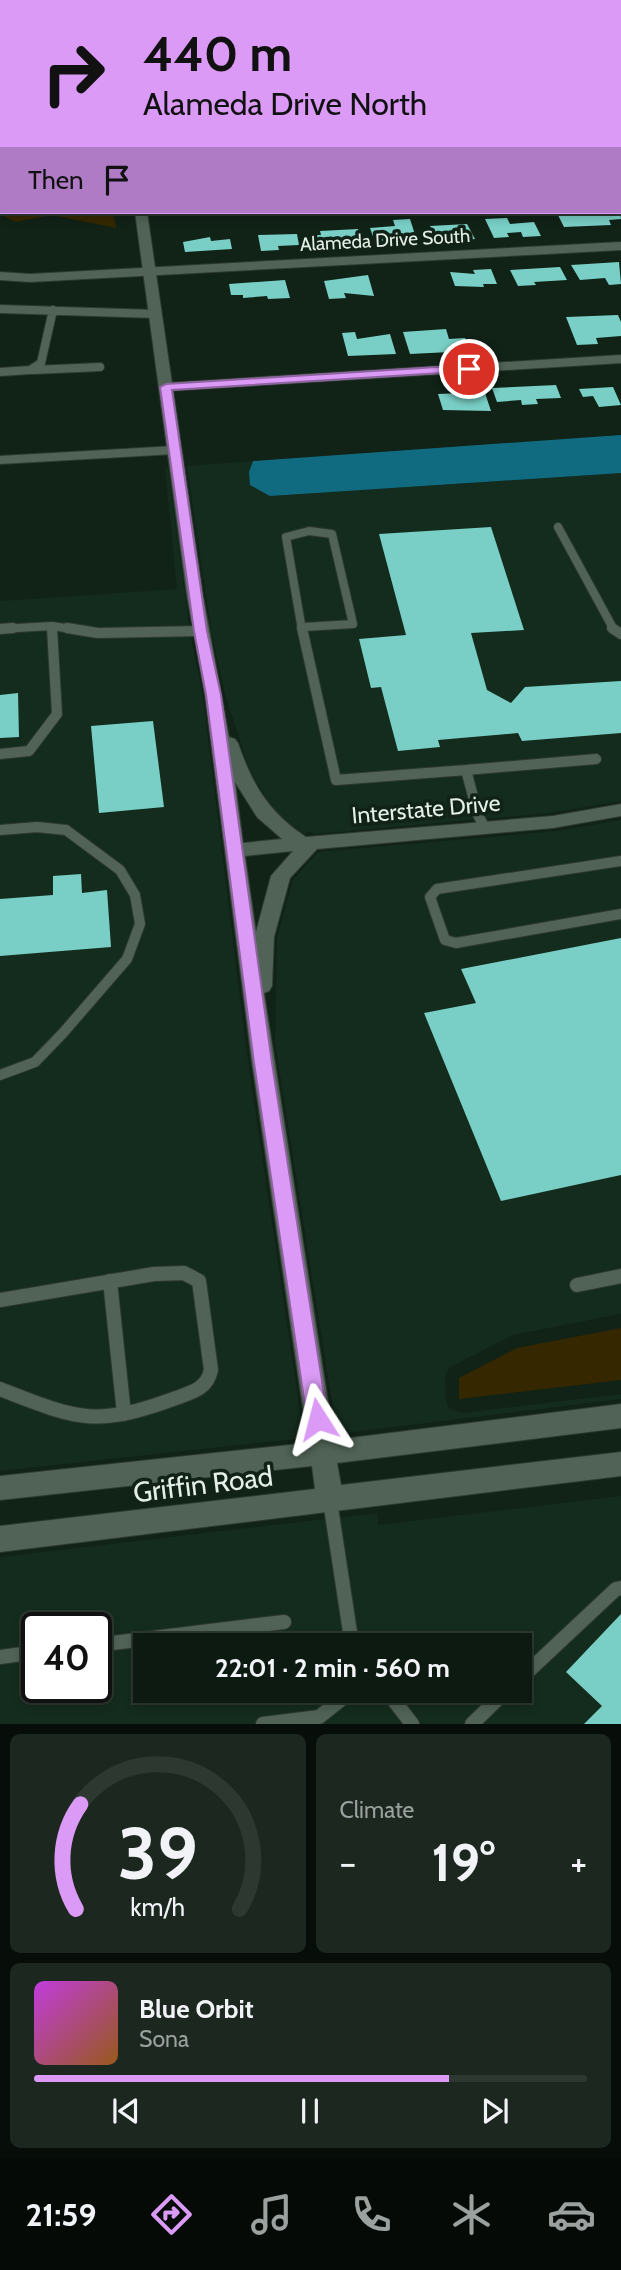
<!DOCTYPE html>
<meta charset="utf-8">
<style>
body{margin:0;font-family:Cabin,sans-serif;background:#1b271f;color:#f1f3f6;height:100vh;display:flex;flex-direction:column;font-size:26px;white-space:nowrap}
*{box-sizing:border-box;margin:0}
p{font-size:23px;color:#9aa19f}
.icon{flex:none;width:38px;height:38px;fill:none;stroke:currentColor;stroke-width:2;stroke-linecap:round;stroke-linejoin:round}
.map{position:relative;height:1724px;overflow:hidden}
.panel{display:flex;flex-direction:column;gap:10px;padding:10px;background:#070e09;flex:1}
.panel>*{flex:none}
.hud{position:absolute;left:0px;top:0px;width:621px;height:214px;box-shadow:0 4px 10px #0003,0 0 0 2px #2d3831;background:#da9af6;color:#111;overflow:hidden}
.speed{position:absolute;left:21px;top:1612px;display:flex;gap:14px;font-size:35px;font-weight:700;text-align:center}
.speed>*{display:grid;place-content:center;width:91px;height:91px;border-radius:50%;background:#0d1a11;box-shadow:0 4px 10px #0003,0 0 0 2px #2d3831;line-height:1}
.speed .limit{border:4px solid #111;border-radius:10px;background:#fff;color:#111}
.pin{position:absolute;display:grid;place-items:center;width:60px;height:60px;color:#fff;margin:-30px;border:4px solid #fff;border-radius:50%;box-shadow:0 2px 7px #0007}
.me{position:absolute;width:77px;margin:-38px;rotate:351deg;stroke-linejoin:round;filter:drop-shadow(0 0 5px #0008)}
.turn{display:flex;align-items:center;gap:24px;height:147px;padding:0 28px;font-size:32px}
.turn .icon{width:91px;height:91px;stroke-width:2.5}
.turn b{display:block;font-size:49px;line-height:60px}
.then{display:flex;align-items:center;height:66px;padding:0 28px;background:#0003;gap:14px;font-size:26px}
.big{font-size:52px;font-weight:800;line-height:1.1}
.panel .widget{flex:1;display:flex;flex-direction:column;justify-content:center;gap:10px;min-width:0;padding:0 24px;border-radius:10px;background:#1b271f}
.panel .dial{align-items:center;gap:0}
.dial svg{height:182px;overflow:visible;fill:none;stroke:#2d3831;stroke-width:7;stroke-linecap:round;text-anchor:middle}
.dial text{fill:#f1f3f6;stroke:none}
.song{display:flex;align-items:center;gap:21px}
.cover{width:84px;height:84px;border-radius:10px;background:linear-gradient(135deg,hsl(290 70% 55%),hsl(30 70% 35%))}
.played{height:7px;border-radius:4px;background:linear-gradient(90deg,#da9af6 75%,#2d3831 75%)}
.keys{display:flex;justify-content:space-around;direction:ltr}
.heat{display:flex;justify-content:space-between;align-items:center;font-size:38px;direction:ltr}
.panel .tiles{flex:1;display:grid;gap:10px;grid-template-columns:1fr 1fr}
.widget:last-child{grid-column:span 2}
.trip{position:absolute;left:133px;top:1633px;width:399px;height:70px;border-radius:0px;background:#0d1a11;box-shadow:0 4px 10px #0003,0 0 0 2px #2d3831;font-weight:800;line-height:70px;text-align:center}
.tab-bar{display:flex;height:112px;justify-content:space-around;align-items:center;background:#050a07;color:#9aa19f}
.tab-bar .icon{width:49px;height:49px}
.tab-bar .selected{color:#da9af6}
.tab-bar b{font-size:32px;color:#f1f3f6}
.map>svg:first-child{display:block}
</style>
<div class="map">
<svg width="621" height="1724" viewBox="0 0 621 1724">
<rect width="100%" height="100%" fill="#112217"/>
<path fill="#142c1d" fill-rule="evenodd" d="M253 461 249 472 270 496 621 473V801L549 813 314 834 309 831 305 834 284 821 267 799 249 769 225 694 211 630 187 466Z
M165 468H168L190 632 203 697 247 1054 304 1438 0 1471V601L177 589Z
M621 820V1314L513 1335 449 1368 445 1377 446 1402 450 1409 462 1413 621 1394V1399L337 1434 275 1043 277 938 293 880 318 852 557 831Z
M621 1496V1724H0V1557L377 1513 378 1525ZM37 1628H96V1687H37ZM145 1645H520V1690H145Z"/>
<path fill="#352800" d="M0 49 2 212H113L116 228 52 215 15 222 0 214Z
M621 1328V1380L459 1399V1378L517 1348Z"/>
<path fill="#106b81" d="M621 435V473L270 496 250 485 249 472 253 461Z"/>
<path fill="#79cfc6" d="M572 212H620L621 219 609 220 611 225 564 227 558 215H574Z
M507 218 510 224 534 222 541 236 523 237 521 232 507 233 509 237 494 238 485 219Z
M410 219 417 241 396 242 395 239 375 242 370 228 395 226 393 220Z
M467 224 475 239 453 241 451 236 435 237 430 226Z
M358 229 363 247 340 248 338 243 309 244 307 235H321L320 231Z
M297 234 299 245 278 246 279 250 261 251 258 235Z
M210 237 211 241 230 239 232 249 185 252 183 242Z
M619 262 621 284 609 285 605 278 580 280 571 265Z
M560 267 567 280 534 282 536 285 518 286 510 270Z
M491 269 497 284H483L484 287 455 286 450 272 475 274 473 270Z
M368 275 374 296 344 293 346 298 329 299 324 281Z
M285 280 290 298 268 299 267 296 243 298V295H231L229 284Z
M618 315 621 322V336L596 338 598 344 577 345 566 317Z
M446 329 449 339 465 338 470 351 410 354 403 332Z
M355 332 357 339 390 334 396 354 348 356 342 333Z
M556 385 561 398 536 399 538 404 522 405 521 400 497 402 492 388Z
M483 387 491 411 443 410 438 394 463 393 461 388Z
M613 387 621 405 599 407 593 396 583 397 579 389Z
M491 527 524 630 471 633 487 690 511 703 525 687 621 681V733L522 741 518 733 438 740 440 747 398 751 381 687 371 688 359 639 406 635 379 534Z
M18 693 19 737 0 738V695Z
M153 721 164 807 99 813 91 726Z
M81 874 82 893 107 890 111 947 0 956V899L53 895V876Z
M621 938V1175L501 1201 424 1013 476 1003 461 969Z
M621 1614V1724H584L602 1706 566 1672Z"/>
<g fill="none" stroke-linecap="round" stroke-linejoin="round">
<defs>
<path id="service-far3" d="M96 0 101 2"/>
<path id="service-far2" d="M0 309 155 314
M33 370 100 367
M0 372 30 370 41 363 53 310
M0 460 175 450
M558 527 614 630
M52 626V630
M0 629 52 626 78 630
M302 630 286 537 309 531 332 534 353 624 304 627"/>
<path id="service-far1" d="M67 628 98 633 201 631
M302 628 336 780 466 770 478 815 485 828
M612 628 621 634
M0 629 13 628
M0 754 29 751 57 714 52 628
M466 770 596 759
M0 830 37 827 66 830 120 870 135 895 140 924 127 959 63 1033 35 1062 0 1075
M621 861 437 889 430 897 445 940 456 943 621 914"/>
<path id="service" d="M110 1281 124 1414
M577 1285 621 1276
M0 1300 154 1274 184 1273 199 1281 211 1370C207 1389 192 1392 176 1398 95 1428 77 1419 0 1389
M330 1501 352 1645
M96 1645 284 1622
M0 1657 37 1652
M520 1679 616 1589 621 1588
M386 1690 412 1724
M263 1724 319 1717 353 1690
M472 1724 507 1690"/>
<path id="minor" d="M621 242V250L30 282 0 280V272L30 274Z
M621 355V363L166 391 159 387 166 383Z"/>
<path id="tertiary" d="M106 0H116V2H106Z
M135 212H147L203 596 229 737 235 739 238 743C252 784 269 813 306 837L553 816 621 804V816L553 828 317 849 290 878 274 937 272 986 269 991 264 993 334 1440 621 1404V1428L337 1463 341 1485 621 1452V1476L0 1552V1526L315 1489 312 1466 0 1500V1476L308 1443 252 1063 205 695 187 596ZM235 782 257 817 282 839 243 843ZM293 851 271 876 256 932 245 856Z"/>
</defs>
<use href="#service-far3" stroke="#2e3931" stroke-width="7"/>
<use href="#service-far2" stroke="#2e3931" stroke-width="10"/>
<use href="#service-far1" stroke="#2e3931" stroke-width="12"/>
<use href="#service" stroke="#2e3931" stroke-width="16"/>
<use href="#minor" stroke="#2e3931" stroke-width="2"/>
<use href="#tertiary" stroke="#2e3931" stroke-width="2"/>
<use href="#service-far3" stroke="#506356" stroke-width="6"/>
<use href="#service-far2" stroke="#506356" stroke-width="8"/>
<use href="#service-far1" stroke="#506356" stroke-width="10"/>
<use href="#service" stroke="#506356" stroke-width="14"/>
<use href="#minor" fill="#506356" fill-rule="evenodd"/>
<use href="#tertiary" fill="#506356" fill-rule="evenodd"/>
</g>
<path fill="#da9af6" stroke="#8e64a0" stroke-width="2" d="M469 365 473 366V371L172 390 207 631 221 695 272 1063 328 1419 325 1426 318 1428 310 1426 307 1419 254 1063 206 695 194 631 160 387 166 384Z"/>
<g text-anchor="middle" dominant-baseline="central" stroke-width="7" stroke-linejoin="round" paint-order="stroke">
<g font-size="19" fill="#e4efe7" stroke="#112217">
<text transform="translate(385 240) rotate(-3)">Alameda Drive South</text>
</g>
<g font-size="23" fill="#e4efe7" stroke="#112217">
<text transform="translate(426 809) rotate(-5)">Interstate Drive</text>
</g>
<g font-size="28" fill="#e4efe7" stroke="#112217">
<text transform="translate(203 1484) rotate(-7)">Griffin Road</text>
</g>
</g>
</svg>
<div class="speed"><div class="limit">40</div></div>
<div class="pin" style="left:469px;top:369px;background:#d93025"><svg class="icon" aria-label="arrive" viewBox="0 0 24 24"><path d="M6 21V4h12l-3 4 3 4H6"/></svg></div>
<svg class="me" style="left:318px;top:1419px" viewBox="-20 -20 40 40"><path d="M0-17L14 15 0 8-14 15z" fill="#da9af6" stroke="#fff" stroke-width="4"/></svg>
<div class="trip">22:01 · 2 min · 560 m</div>
<div class="hud">
<div class="turn"><svg class="icon" aria-label="right" viewBox="0 0 24 24"><path d="M7 20v-9h11M14 6l5 5-5 5"/></svg><div><b>440 m</b>Alameda Drive North</div></div>
<div class="then">Then<svg class="icon" aria-label="arrive" viewBox="0 0 24 24"><path d="M6 21V4h12l-3 4 3 4H6"/></svg></div>
</div>
</div>
<section class="panel">
<div class="tiles">
<div class="widget dial"><svg viewBox="0 0 100 80">
<path d="M14 69A42 42 0 1 1 86 69"/>
<path d="M14 69A42 42 0 0 1 16 23" stroke="#da9af6"/>
<text x="50" y="56" font-size="32" font-weight="700">39</text>
<text x="50" y="72" font-size="11">km/h</text>
</svg></div>
<div class="widget"><p>Climate</p>
<div class="heat"><a>−</a><b class="big">19°</b><a>+</a></div>
</div>
<div class="widget">
<div class="song"><i class="cover"></i><div><b>Blue Orbit</b><p>Sona</p></div></div>
<div class="played"></div>
<div class="keys"><svg class="icon" aria-label="previous" viewBox="0 0 24 24"><path d="M18 5L8 12l10 7zM5 5v14"/></svg><svg class="icon" aria-label="pause" viewBox="0 0 24 24"><path d="M8 5v14M16 5v14"/></svg><svg class="icon" aria-label="next" viewBox="0 0 24 24"><path d="M6 5l10 7-10 7zM19 5v14"/></svg></div>
</div>
</div>
</section>
<nav class="tab-bar">
<b>21:59</b>
<svg class="icon selected" aria-label="directions" viewBox="0 0 24 24"><path d="M12 3l9 9-9 9-9-9zM9 14v-3h6M13 9l2 2-2 2"/></svg>
<svg class="icon" aria-label="music" viewBox="0 0 24 24"><path d="M9 18V5l10-2v13"/><circle cx="6" cy="18" r="3"/><circle cx="16" cy="16" r="3"/></svg>
<svg class="icon" aria-label="phone" viewBox="0 0 24 24"><path d="M5 4h4l2 5-3 2q2 4 5 5l2-3 5 2v4C11 20 4 13 5 4z"/></svg>
<svg class="icon" aria-label="climate" viewBox="0 0 24 24"><path d="M12 3v18M4 7l16 10M4 17L20 7"/></svg>
<svg class="icon" aria-label="car" viewBox="0 0 24 24"><path d="M5 17H2v-5l4-1 3-4h7l3 4 3 1v5h-3M9 17h6M6 11h13"/><circle cx="7" cy="17" r="2"/><circle cx="17" cy="17" r="2"/></svg>
</nav>
